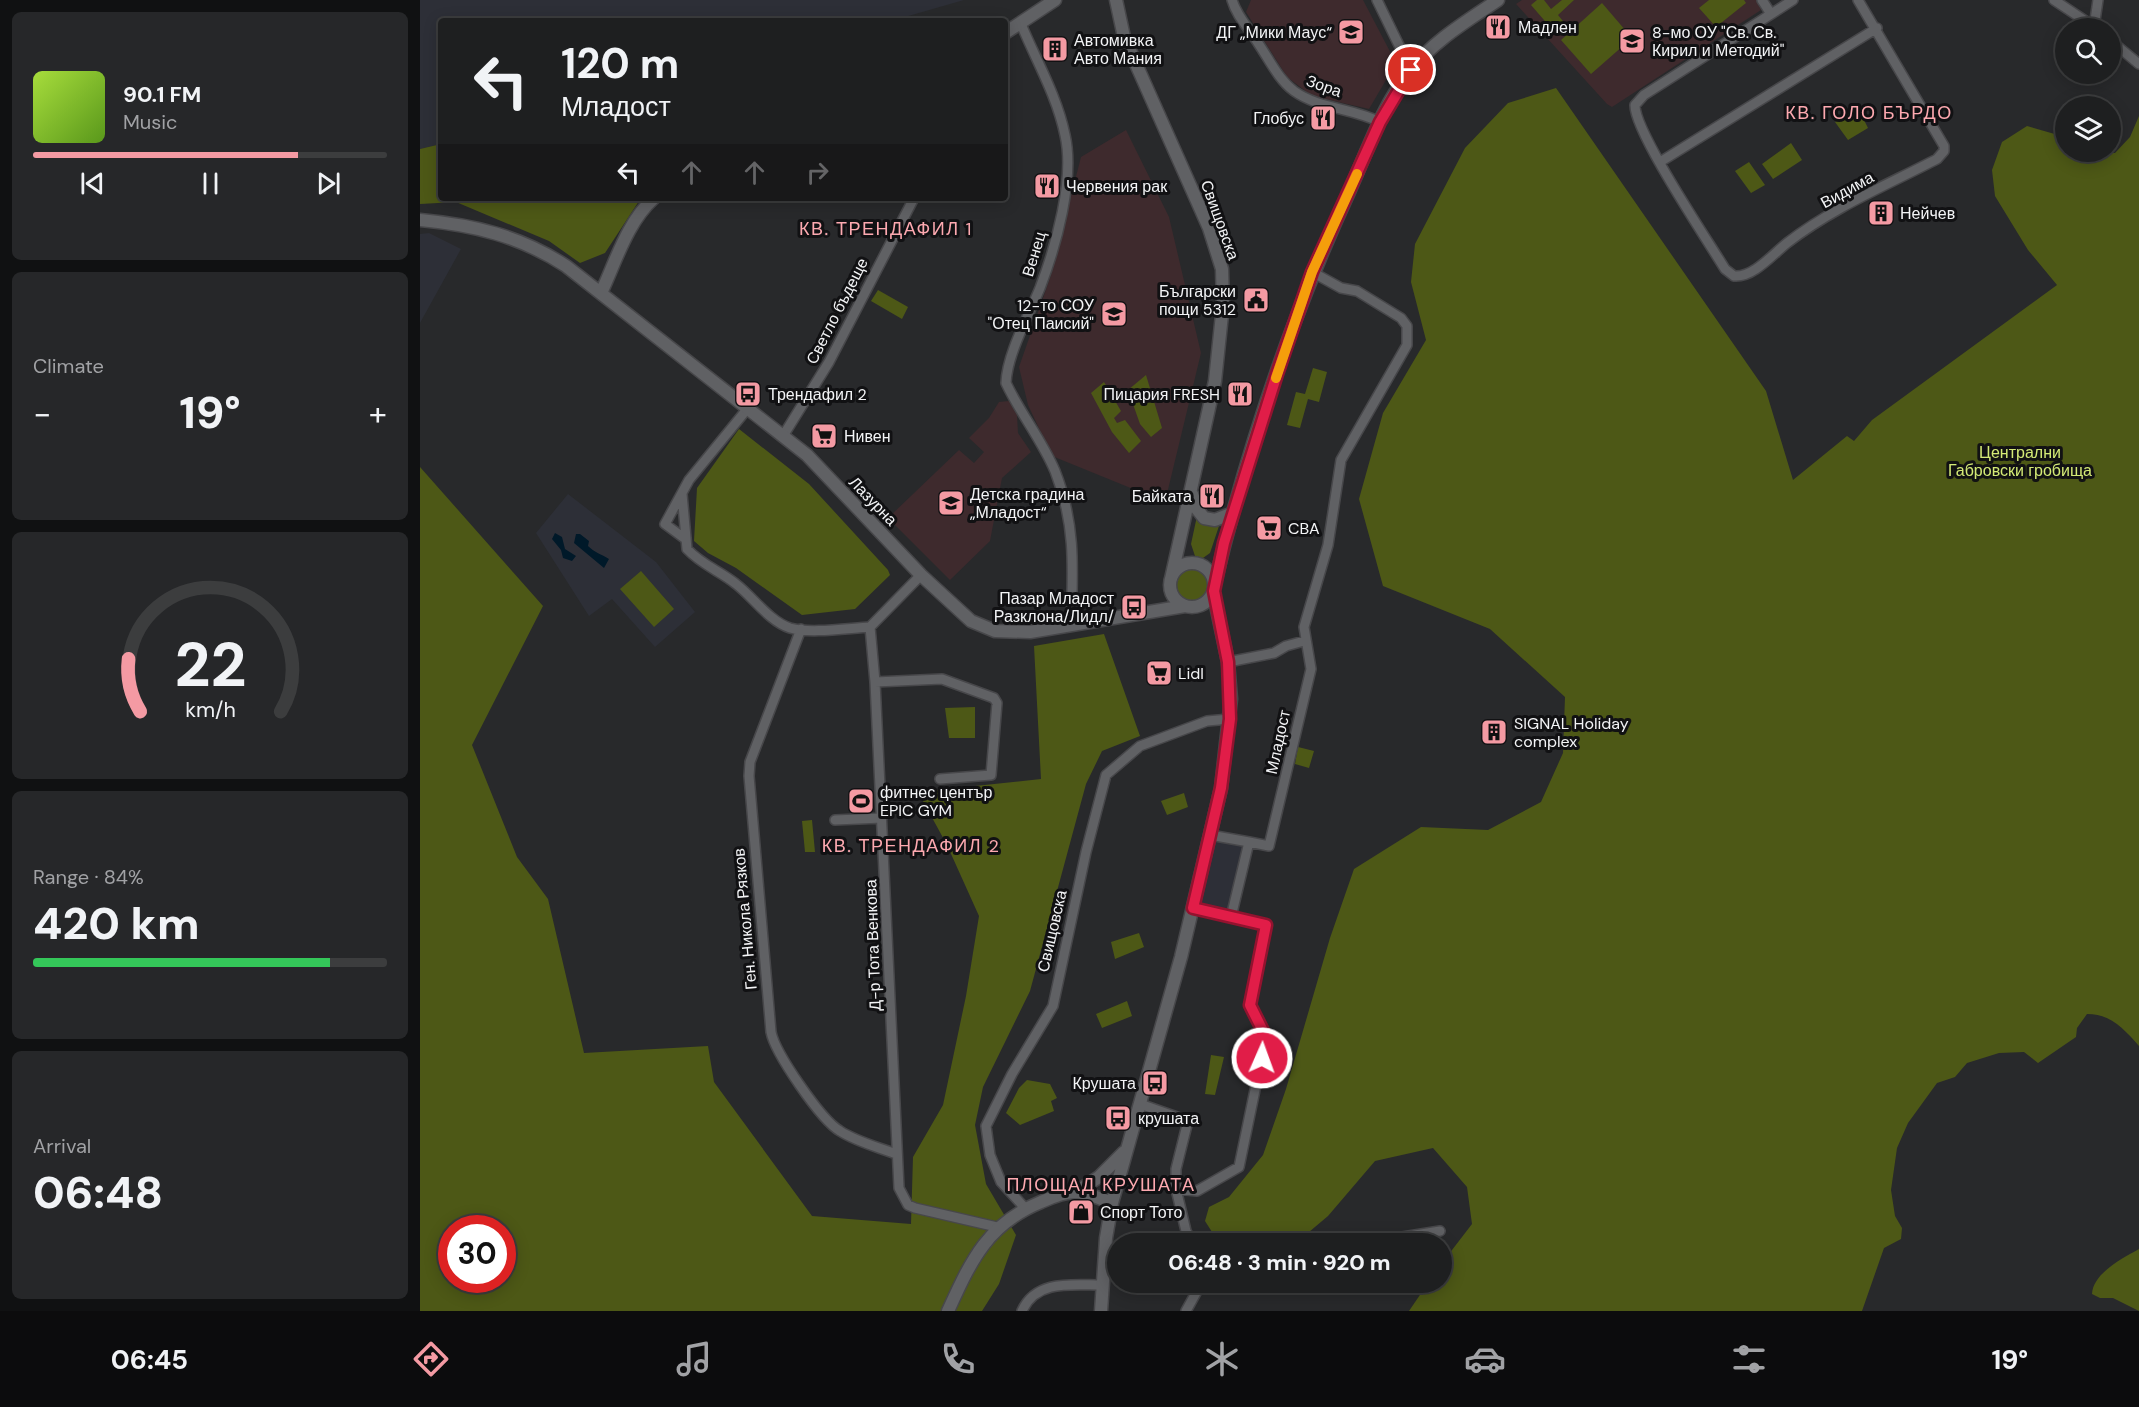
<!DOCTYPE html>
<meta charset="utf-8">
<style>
body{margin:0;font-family:"DM Sans",sans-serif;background:#262729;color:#f1f3f6;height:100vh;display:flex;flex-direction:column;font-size:22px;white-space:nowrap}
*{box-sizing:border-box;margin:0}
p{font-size:20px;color:#a1a2a5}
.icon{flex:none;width:33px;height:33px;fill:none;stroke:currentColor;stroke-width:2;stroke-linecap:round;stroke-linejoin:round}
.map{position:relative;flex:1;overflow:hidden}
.drawer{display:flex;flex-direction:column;gap:12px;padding:12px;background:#101112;width:420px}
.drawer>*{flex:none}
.hud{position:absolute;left:18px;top:18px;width:570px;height:183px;border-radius:6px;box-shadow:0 3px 15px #0003,0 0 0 2px #3c3d3e;background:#1e1f20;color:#f1f3f6;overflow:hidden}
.controls{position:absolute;left:1635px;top:18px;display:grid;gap:12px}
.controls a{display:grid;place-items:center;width:66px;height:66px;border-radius:50%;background:#1e1f20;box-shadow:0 3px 15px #0003,0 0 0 2px #3c3d3e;font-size:30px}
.speed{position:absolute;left:18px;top:1215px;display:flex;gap:12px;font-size:30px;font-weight:700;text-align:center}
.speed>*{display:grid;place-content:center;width:78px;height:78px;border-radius:50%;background:#1e1f20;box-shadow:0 3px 15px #0003,0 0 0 2px #3c3d3e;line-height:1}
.speed .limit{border:9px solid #d22;background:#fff;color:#111}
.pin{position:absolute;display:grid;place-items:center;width:51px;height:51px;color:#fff;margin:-26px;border:3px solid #fff;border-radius:50%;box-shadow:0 2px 6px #0007}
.me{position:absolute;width:66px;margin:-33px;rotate:2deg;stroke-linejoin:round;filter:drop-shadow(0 0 4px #0008)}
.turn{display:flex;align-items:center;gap:21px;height:126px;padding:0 24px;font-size:27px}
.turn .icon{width:78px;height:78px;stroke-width:2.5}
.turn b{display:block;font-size:42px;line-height:51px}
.lanes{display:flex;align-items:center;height:57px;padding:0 24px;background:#0003;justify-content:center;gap:30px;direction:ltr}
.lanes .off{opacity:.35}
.big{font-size:45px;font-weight:800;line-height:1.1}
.drawer .widget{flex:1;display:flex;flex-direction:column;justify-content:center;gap:9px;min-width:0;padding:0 21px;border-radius:9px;background:#262729}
.drawer .dial{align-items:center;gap:0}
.dial svg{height:156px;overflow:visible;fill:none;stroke:#3c3d3e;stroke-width:7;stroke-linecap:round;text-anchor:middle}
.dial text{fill:#f1f3f6;stroke:none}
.song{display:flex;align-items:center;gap:18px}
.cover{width:72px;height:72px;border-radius:9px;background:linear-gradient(135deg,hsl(80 70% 55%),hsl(90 70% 35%))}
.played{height:6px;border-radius:3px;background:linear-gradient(90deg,#f49aa3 75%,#3c3d3e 75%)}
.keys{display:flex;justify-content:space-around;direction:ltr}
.heat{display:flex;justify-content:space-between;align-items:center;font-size:33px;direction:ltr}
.charge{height:9px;border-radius:4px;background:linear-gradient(90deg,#34c759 84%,#3c3d3e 0)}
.trip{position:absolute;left:687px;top:1233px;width:345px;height:60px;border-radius:30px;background:#1e1f20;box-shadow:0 3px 15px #0003,0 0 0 2px #3c3d3e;font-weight:800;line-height:60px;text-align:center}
.menu{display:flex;height:96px;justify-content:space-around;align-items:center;background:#0c0c0d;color:#a1a2a5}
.menu .icon{width:42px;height:42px}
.menu .active{color:#f49aa3}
.menu b{font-size:27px;color:#f1f3f6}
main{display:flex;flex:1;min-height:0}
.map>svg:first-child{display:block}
</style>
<main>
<section class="drawer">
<div class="widget">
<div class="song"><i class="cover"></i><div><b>90.1 FM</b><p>Music</p></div></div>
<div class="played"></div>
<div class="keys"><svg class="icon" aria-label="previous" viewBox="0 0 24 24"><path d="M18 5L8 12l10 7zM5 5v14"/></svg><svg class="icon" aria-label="pause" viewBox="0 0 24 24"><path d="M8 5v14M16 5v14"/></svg><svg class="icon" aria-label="next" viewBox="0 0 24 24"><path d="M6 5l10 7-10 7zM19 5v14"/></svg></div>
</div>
<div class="widget"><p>Climate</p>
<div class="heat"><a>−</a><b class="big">19°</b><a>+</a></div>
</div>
<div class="widget dial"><svg viewBox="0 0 100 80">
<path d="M14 69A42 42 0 1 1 86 69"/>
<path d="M14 69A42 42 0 0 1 8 42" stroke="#f49aa3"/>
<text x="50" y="56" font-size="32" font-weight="700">22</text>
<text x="50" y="72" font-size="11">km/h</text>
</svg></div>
<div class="widget"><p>Range · 84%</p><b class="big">420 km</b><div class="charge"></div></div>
<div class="widget"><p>Arrival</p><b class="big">06:48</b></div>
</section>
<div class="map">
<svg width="1719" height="1311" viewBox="0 0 1719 1311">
<rect width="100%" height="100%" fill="#28292b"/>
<path fill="#2d2f37" d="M0 0H544L471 21H21V144L0 149Z
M9 233 41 249 0 323V234Z
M148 494 236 562 275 612 235 647 192 599 169 616 116 533Z
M795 840 824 846 808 910 780 904Z"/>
<path fill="#3e2a2d" d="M831 0H943L976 63 949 109 892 96 867 77 826 12Z
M1102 0H1336L1341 10 1192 107 1187 104 1096 4Z
M706 130 749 217 781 353 745 502 632 456 608 405 599 367 631 275 661 157Z
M589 401 597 415 598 433 611 452 582 478 570 541 530 580 468 518 539 450 554 463 564 452 549 438 569 418 579 402Z"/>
<path fill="#4d5816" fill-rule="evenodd" d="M1117 0H1124L1131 9 1142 0H1154L1138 15 1147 26 1137 35 1111 5Z
M1289 0H1324L1326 3 1296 27 1279 8Z
M1182 3 1212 38 1171 74 1141 40Z
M1136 88 1346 391 1373 480 1427 436 1434 441 1452 420 1637 285 1608 250 1575 196 1572 170 1582 142 1607 126 1645 137 1646 152 1695 153 1710 137 1719 116V1046C1704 1029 1691 1014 1667 1014L1657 1028 1656 1037 1618 1063 1604 1052 1579 1053 1547 1063 1535 1077 1517 1083 1488 1123 1477 1148 1471 1190 1475 1216 1482 1228 1481 1239 1464 1248 1442 1311H989L1008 1283 1022 1282V1263L1052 1224 1047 1187 1013 1148 955 1161 908 1216 876 1243H799L785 1221 789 1207 809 1197 843 1155 866 1089 910 938 934 869 1001 827 1068 830 1121 802 1143 753 1145 697 1070 629 963 586 939 499 963 413 1006 340 991 282 995 244 1045 148 1088 103Z
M1438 108 1448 128 1428 140 1415 122Z
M1371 143 1382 160 1353 179 1342 164Z
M21 144V198H221L185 253 160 263 129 241 36 202 0 204V149Z
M1329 162 1345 185 1331 193 1315 171Z
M458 290 488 307 482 319 451 301Z
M893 368 907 372 899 402 888 399 880 428 867 425 876 392 885 394Z
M726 375 742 428 731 437 720 424 708 390Z
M684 382 701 411 694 418 697 423 705 420 721 441 709 453 692 432 671 393Z
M319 429 389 484 468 570 470 575 435 609 382 615 316 568 288 553 274 541 277 488Z
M0 467 123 606 52 745 97 857 128 899 164 1053 288 1046 294 1082 392 1216 491 1224 493 1157 523 1105 546 996 559 916 527 845 498 792 621 779 614 646 684 634 720 736 682 751 666 784 610 991 563 1087 555 1125 566 1184 596 1235 579 1284 562 1311H0ZM32 1228H82V1280H32Z
M777 516 800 523 790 553 783 558 775 556 771 544Z
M757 585a16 16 0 1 1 32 0a16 16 0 1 1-32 0Z
M221 571 254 609 234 627 200 589Z
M555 707V738H529L525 708Z
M878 747 894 751 889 768 875 764Z
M764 793 768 807 747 815 741 801Z
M392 820 395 852H385L382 821Z
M719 933 724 947 695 959 691 942Z
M707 1001 712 1016 682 1028 676 1014Z
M791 1055 804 1057 795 1095 785 1094Z
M607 1080 630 1084 637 1098 631 1101 634 1111 600 1125 586 1113 599 1088Z
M1719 1249V1311L1693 1298H1680L1672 1294C1673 1273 1703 1258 1719 1249Z"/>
<path fill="#001929" d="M135 533 142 537 145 549 156 556 152 561 143 558 141 550 132 539Z
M156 534H160L169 541 168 546C175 553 181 554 189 559L184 568 154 543Z"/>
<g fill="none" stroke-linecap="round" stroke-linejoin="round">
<defs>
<path id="minor" d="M812 0C817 17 829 28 838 43 849 59 858 79 874 91 899 109 933 108 960 122
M957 0 991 70
M1342 0 1351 14
M1373 0 1224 95 1215 105C1214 131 1288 241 1305 269L1314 276C1333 278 1353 254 1367 243 1412 208 1467 185 1517 159L1524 151V146L1438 0
M1634 0 1676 28
M601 24C616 60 637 96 645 135 655 179 636 246 620 288 609 315 587 354 586 383 600 413 622 440 635 471 656 524 653 570 651 625
M1674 27 1678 0
M1690 40 1719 64
M1240 162 1457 28
M363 436 409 362 494 198
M262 494 267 549C282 565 300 571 316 584 333 597 349 621 370 628 390 634 429 628 450 627
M264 538 245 524 269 480 328 408
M450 627 455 682 479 1188 488 1205 495 1208 577 1227
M450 627 501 575
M381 629 330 762 329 776 351 1032C355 1053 401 1120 420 1131 437 1142 458 1147 476 1154
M808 662 854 653 866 646 884 641
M455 682 522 679 574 698 577 703 571 775 520 779
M415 820 462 818
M790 835 829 842
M773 908 811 917
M720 1104 768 1121 756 1169V1189L777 1191 819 1167 846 1037 830 1005 846 925 811 917 829 842 849 846 891 669 884 627 908 545 921 460 987 345V326L981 318 937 291 921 288 892 272
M756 1189 766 1231 773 1244
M605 1208 581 1182 570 1155 566 1126 592 1074 633 1006 666 852 686 775 720 746 787 721 810 719
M939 1244 1020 1231
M892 1282 893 1285
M602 1311C616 1279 653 1285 682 1285
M766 1311 782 1282"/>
<path id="tertiary" d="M696 0 704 37 789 228 802 269 803 305 795 381 751 579
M585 33 635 0
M0 220C54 225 100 236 146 266L387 455 501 575 551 621 575 631 610 632 765 606
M181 293C196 261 207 222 234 198
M772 494 777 509 784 518 795 520 813 513
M750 585a22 22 0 1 1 44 0a22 22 0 1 1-44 0Z
M794 587C826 452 871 318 929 192 947 152 962 106 990 71 1013 41 1047 21 1078 0
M656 1192 679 1177 704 1152
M528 1311C551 1261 567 1224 621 1202 632 1197 644 1192 657 1192 668 1193 681 1199 692 1203
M681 1311 686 1238 692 1203 761 957 801 788 811 699 808 662 793 591"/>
</defs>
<use href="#minor" stroke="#47474a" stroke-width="12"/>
<use href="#tertiary" stroke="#47474a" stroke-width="15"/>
<use href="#minor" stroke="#606164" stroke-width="9"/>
<use href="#tertiary" stroke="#606164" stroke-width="12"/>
</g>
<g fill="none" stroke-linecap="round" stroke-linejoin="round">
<defs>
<path id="route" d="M842 1058 846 1037 830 1005 846 925 773 908 801 788 810 719 808 662 794 591 804 543 857 374 892 272 960 122 991 70"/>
</defs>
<use href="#route" stroke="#92132f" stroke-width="15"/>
<use href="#route" stroke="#e11d48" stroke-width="10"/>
<path stroke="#f59e0b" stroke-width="10" d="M856 378 892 272 937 174"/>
</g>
<defs>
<symbol id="restaurant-square" viewBox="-11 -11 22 22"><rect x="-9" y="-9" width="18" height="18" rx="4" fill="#f49aa3" stroke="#111113"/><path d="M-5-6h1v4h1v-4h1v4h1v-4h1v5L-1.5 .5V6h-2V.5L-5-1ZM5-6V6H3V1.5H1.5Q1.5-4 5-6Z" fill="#111"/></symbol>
<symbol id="school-square" viewBox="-11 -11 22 22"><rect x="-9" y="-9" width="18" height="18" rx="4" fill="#f49aa3" stroke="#111113"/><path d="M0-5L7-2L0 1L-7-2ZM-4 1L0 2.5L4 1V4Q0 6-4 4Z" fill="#111"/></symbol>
<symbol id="building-square" viewBox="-11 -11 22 22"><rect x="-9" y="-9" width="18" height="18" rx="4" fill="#f49aa3" stroke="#111113"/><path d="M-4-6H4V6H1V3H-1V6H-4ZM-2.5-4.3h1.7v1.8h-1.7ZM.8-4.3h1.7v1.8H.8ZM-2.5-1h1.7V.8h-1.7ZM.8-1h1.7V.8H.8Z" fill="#111"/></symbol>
<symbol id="civic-square" viewBox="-11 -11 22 22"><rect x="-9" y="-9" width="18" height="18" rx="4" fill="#f49aa3" stroke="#111113"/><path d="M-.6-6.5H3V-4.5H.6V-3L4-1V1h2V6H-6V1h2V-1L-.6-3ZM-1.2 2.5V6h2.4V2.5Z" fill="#111"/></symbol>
<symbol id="bus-square" viewBox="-11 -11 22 22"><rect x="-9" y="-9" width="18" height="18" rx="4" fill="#f49aa3" stroke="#111113"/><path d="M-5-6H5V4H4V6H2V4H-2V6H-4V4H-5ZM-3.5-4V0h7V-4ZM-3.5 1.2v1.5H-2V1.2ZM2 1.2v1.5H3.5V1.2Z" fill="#111"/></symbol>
<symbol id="supermarket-square" viewBox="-11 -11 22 22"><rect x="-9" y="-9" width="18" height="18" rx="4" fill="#f49aa3" stroke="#111113"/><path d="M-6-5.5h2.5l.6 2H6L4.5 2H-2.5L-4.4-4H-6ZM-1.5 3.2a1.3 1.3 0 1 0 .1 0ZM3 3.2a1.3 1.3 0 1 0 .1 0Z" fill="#111"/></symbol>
<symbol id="stadium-square" viewBox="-11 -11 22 22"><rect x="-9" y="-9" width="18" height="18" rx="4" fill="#f49aa3" stroke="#111113"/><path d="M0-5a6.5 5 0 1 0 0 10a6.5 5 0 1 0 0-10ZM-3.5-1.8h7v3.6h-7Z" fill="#111"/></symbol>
<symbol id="shop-square" viewBox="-11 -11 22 22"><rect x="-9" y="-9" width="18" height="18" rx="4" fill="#f49aa3" stroke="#111113"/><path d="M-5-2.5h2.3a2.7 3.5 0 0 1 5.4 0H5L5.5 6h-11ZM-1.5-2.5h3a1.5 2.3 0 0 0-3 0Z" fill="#111"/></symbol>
</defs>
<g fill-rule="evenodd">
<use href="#restaurant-square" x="1063" y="12" width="30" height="30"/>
<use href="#school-square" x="916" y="17" width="30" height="30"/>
<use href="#school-square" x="1197" y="26" width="30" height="30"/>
<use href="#building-square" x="620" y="34" width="30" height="30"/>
<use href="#restaurant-square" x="888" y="103" width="30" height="30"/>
<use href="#restaurant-square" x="612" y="171" width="30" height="30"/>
<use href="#building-square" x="1446" y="198" width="30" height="30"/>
<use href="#civic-square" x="821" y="285" width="30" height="30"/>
<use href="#school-square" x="679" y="299" width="30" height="30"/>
<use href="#bus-square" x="313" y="379" width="30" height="30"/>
<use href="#restaurant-square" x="805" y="379" width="30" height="30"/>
<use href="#supermarket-square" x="389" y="421" width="30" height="30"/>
<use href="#restaurant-square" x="777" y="481" width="30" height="30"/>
<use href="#school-square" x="516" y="488" width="30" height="30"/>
<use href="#supermarket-square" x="834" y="513" width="30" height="30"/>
<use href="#bus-square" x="699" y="592" width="30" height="30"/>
<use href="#supermarket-square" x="724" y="658" width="30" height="30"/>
<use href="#building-square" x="1059" y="717" width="30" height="30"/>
<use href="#stadium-square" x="426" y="786" width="30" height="30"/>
<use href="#bus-square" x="720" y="1068" width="30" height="30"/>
<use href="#bus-square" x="683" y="1103" width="30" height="30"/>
<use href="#shop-square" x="646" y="1197" width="30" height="30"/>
</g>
<g text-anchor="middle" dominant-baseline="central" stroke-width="6" stroke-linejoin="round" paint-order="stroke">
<g font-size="16" fill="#f3f4f6" stroke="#111113" text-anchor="start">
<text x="1098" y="27">Мадлен</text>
<text x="912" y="32" text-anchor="end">ДГ „Мики Маус“</text>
<text x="1232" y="32">8-мо ОУ "Св. Св.<tspan x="1232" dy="18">Кирил и Методий"</tspan></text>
<text x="654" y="40">Автомивка<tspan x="654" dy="18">Авто Мания</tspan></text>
<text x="884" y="118" text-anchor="end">Глобус</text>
<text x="646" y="186">Червения рак</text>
<text x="1480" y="213">Нейчев</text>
<text x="816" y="291" text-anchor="end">Български<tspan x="816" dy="18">пощи 5312</tspan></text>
<text x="674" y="305" text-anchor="end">12-то СОУ<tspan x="674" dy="18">"Отец Паисий"</tspan></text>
<text x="348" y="394">Трендафил 2</text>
<text x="800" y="394" text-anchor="end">Пицария FRESH</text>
<text x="424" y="436">Нивен</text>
<text x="550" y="494">Детска градина<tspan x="550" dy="18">„Младост“</tspan></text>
<text x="772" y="496" text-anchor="end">Байката</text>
<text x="868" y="528">CBA</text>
<text x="694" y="598" text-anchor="end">Пазар Младост<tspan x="694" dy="18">Разклона/Лидл/</tspan></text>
<text x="758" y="673">Lidl</text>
<text x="1094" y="723">SIGNAL Holiday<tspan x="1094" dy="18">complex</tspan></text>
<text x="460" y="792">фитнес център<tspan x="460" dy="18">EPIC GYM</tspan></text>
<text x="716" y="1083" text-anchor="end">Крушата</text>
<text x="718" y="1118">крушата</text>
<text x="680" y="1212">Спорт Тото</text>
</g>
<g font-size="16" fill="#f3f4f6" stroke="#111113">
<text transform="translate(904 86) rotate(20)">Зора</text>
<text transform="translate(1427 190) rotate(-29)">Видима</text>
<text transform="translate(800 220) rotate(70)">Свищовска</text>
<text transform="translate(614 254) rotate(-73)">Венец</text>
<text transform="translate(417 311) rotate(-63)">Светло бъдеще</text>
<text transform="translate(453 501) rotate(46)">Лазурна</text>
<text transform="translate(858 742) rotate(-78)">Младост</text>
<text transform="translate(325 919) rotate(-95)">Ген. Никола Рязков</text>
<text transform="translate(632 931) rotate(-77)">Свищовска</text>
<text transform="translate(453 945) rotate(-92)">Д-р Тота Венкова</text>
</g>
<g font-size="16" fill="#d4ea76" stroke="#111113">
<text x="1600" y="452">Централни<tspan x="1600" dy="18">Габровски гробища</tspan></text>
</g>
<g font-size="18" letter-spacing="1.5" fill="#fda9b0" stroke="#111113">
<text x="1449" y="113">КВ. ГОЛО БЪРДО</text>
<text x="466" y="229">КВ. ТРЕНДАФИЛ 1</text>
<text x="491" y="846">КВ. ТРЕНДАФИЛ 2</text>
<text x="681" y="1185">ПЛОЩАД КРУШАТА</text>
</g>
</g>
</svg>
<div class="controls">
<a><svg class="icon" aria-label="search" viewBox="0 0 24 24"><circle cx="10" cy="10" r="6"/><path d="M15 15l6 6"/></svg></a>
<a><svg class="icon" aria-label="layers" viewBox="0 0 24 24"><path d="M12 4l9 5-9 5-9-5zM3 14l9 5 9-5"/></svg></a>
</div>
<div class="speed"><div class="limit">30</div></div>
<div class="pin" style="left:991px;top:70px;background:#d93025"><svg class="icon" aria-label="arrive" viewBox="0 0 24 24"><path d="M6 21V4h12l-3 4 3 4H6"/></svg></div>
<svg class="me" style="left:842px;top:1058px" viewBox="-20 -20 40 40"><circle r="17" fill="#e11d48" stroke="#fff" stroke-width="3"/><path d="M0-11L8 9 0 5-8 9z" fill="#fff"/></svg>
<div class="trip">06:48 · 3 min · 920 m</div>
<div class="hud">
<div class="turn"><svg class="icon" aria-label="left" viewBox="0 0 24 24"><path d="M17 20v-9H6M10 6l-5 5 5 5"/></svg><div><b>120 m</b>Младост</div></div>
<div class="lanes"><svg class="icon" aria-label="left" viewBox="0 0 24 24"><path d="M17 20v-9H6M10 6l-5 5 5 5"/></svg><svg class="icon off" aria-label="ahead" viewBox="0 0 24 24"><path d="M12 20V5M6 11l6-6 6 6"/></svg><svg class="icon off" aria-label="ahead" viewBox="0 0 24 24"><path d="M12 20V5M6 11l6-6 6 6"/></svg><svg class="icon off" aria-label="right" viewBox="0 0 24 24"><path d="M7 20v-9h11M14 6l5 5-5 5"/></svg></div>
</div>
</div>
</main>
<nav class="menu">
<b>06:45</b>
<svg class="icon active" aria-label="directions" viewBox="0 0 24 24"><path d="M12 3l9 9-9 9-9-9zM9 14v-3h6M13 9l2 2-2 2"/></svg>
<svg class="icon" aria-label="music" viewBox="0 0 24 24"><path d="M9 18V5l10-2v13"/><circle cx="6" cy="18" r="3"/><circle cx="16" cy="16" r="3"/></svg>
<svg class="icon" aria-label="phone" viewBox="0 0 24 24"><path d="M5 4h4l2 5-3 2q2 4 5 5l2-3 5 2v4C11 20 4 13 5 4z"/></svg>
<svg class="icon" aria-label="climate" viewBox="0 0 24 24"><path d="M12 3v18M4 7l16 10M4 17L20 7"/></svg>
<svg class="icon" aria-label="car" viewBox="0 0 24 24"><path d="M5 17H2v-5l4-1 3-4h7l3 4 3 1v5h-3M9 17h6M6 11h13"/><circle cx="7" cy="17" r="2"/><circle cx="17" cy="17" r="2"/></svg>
<svg class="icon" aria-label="filters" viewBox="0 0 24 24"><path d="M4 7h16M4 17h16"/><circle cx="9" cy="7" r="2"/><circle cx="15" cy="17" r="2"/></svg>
<b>19°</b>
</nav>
